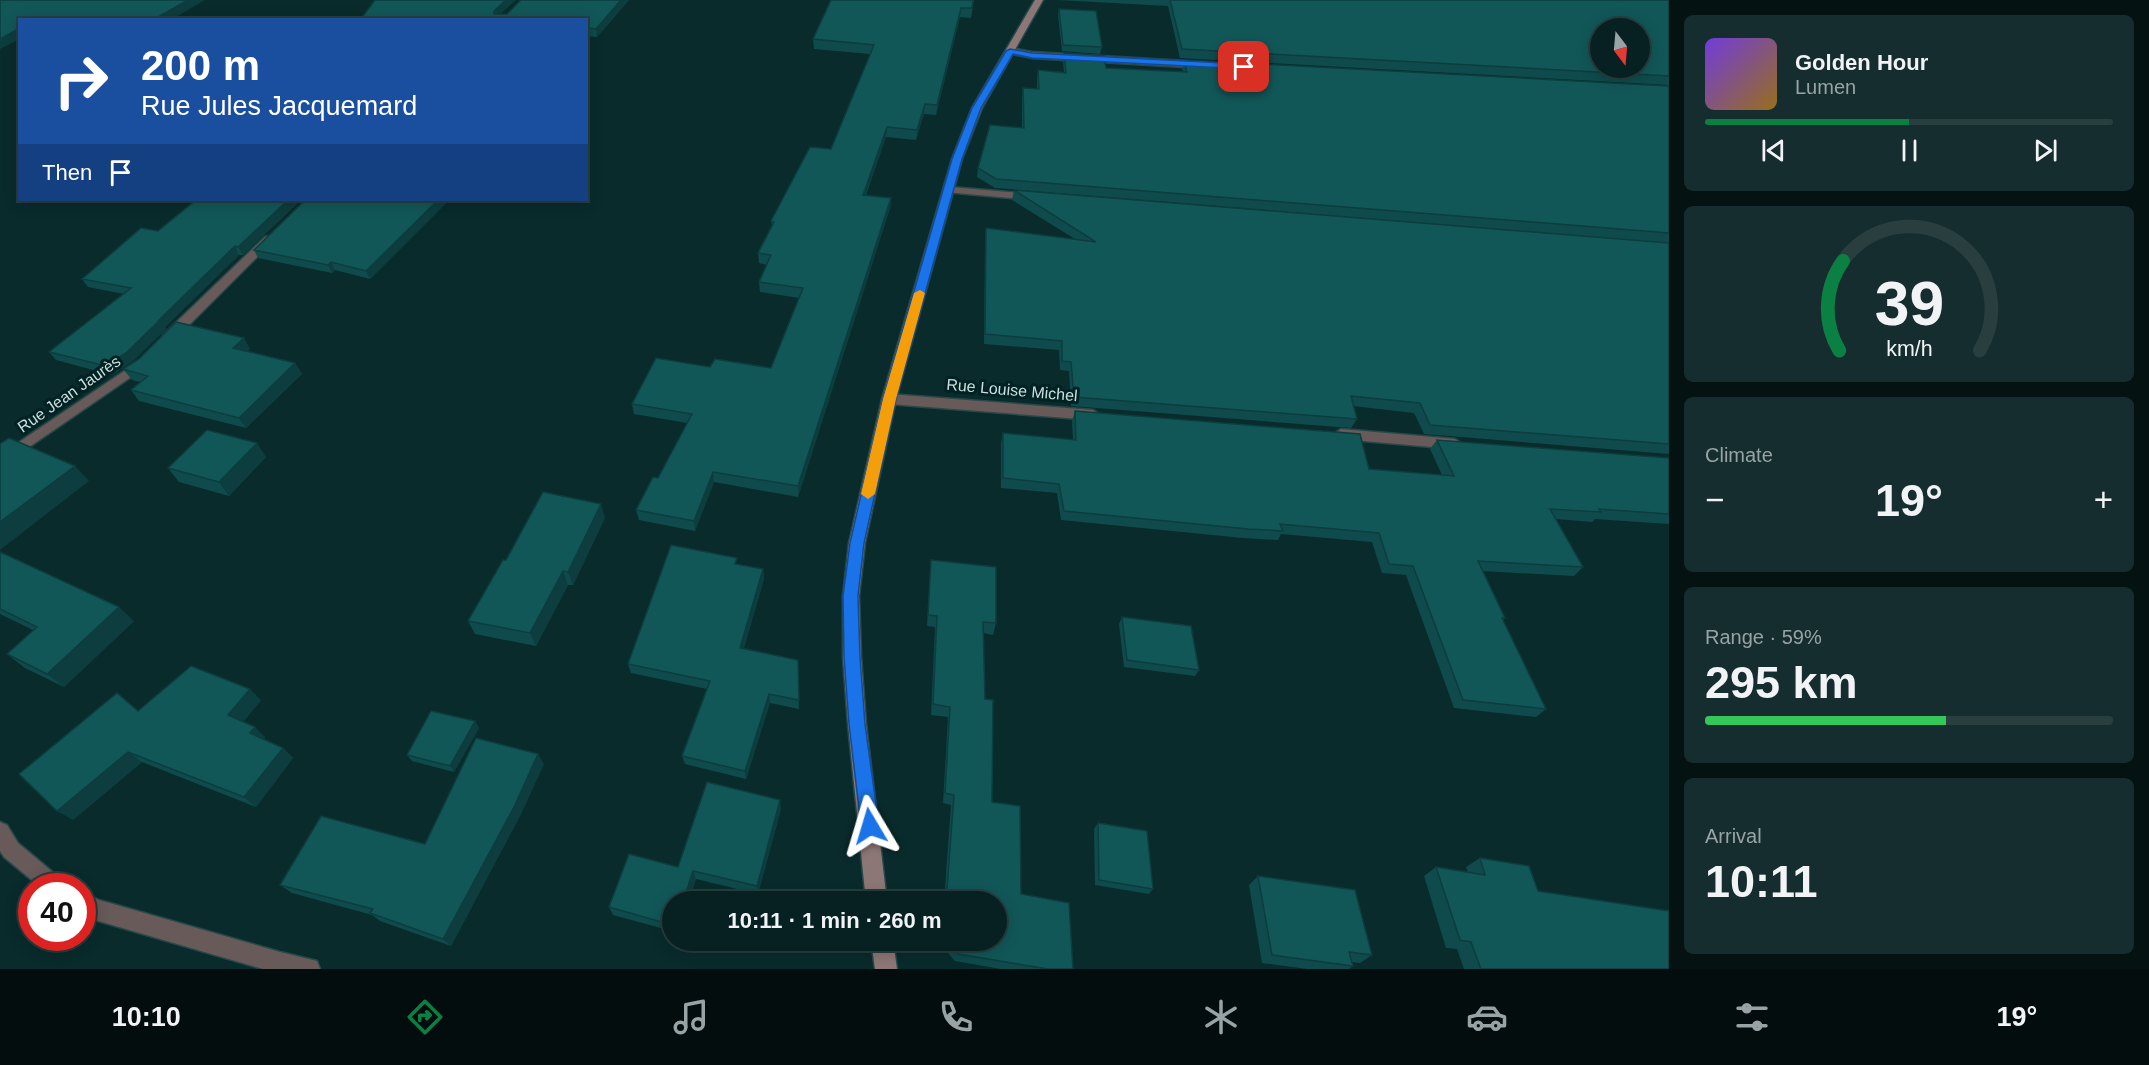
<!DOCTYPE html>
<meta charset="utf-8">
<style>
body{margin:0;font-family:Arial,sans-serif;background:#152d2e;color:#f1f3f6;height:100vh;display:flex;flex-direction:column;font-size:22px;white-space:nowrap}
*{box-sizing:border-box;margin:0}
p{font-size:20px;color:#98a3a5}
.icon{flex:none;width:33px;height:33px;fill:none;stroke:currentColor;stroke-width:2;stroke-linecap:round;stroke-linejoin:round}
.map{position:relative;flex:1;overflow:hidden}
.details{display:flex;flex-direction:column;gap:15px;padding:15px;background:#041212;width:480px}
.details>*{flex:none}
.top-card{position:absolute;left:18px;top:18px;width:570px;height:183px;border-radius:0px;box-shadow:0 3px 15px #0003,0 0 0 2px #283e3f;background:#1a4fa0;color:#fff;overflow:hidden}
.needle{width:39px;rotate:164deg}
.fabs{position:absolute;left:1590px;top:18px;display:grid;gap:12px}
.fabs a{display:grid;place-items:center;width:60px;height:60px;border-radius:50%;background:#072021;box-shadow:0 3px 15px #0003,0 0 0 2px #283e3f;font-size:30px}
.speed{position:absolute;left:18px;top:873px;display:flex;gap:12px;font-size:30px;font-weight:700;text-align:center}
.speed>*{display:grid;place-content:center;width:78px;height:78px;border-radius:50%;background:#072021;box-shadow:0 3px 15px #0003,0 0 0 2px #283e3f;line-height:1}
.speed .limit{border:9px solid #d22;background:#fff;color:#111}
.pin{position:absolute;display:grid;place-items:center;width:51px;height:51px;color:#fff;margin:-26px;border-radius:12px;box-shadow:0 3px 9px #0006}
.me{position:absolute;width:66px;margin:-33px;rotate:353deg;stroke-linejoin:round;filter:drop-shadow(0 0 4px #0008)}
.turn{display:flex;align-items:center;gap:21px;height:126px;padding:0 24px;font-size:27px}
.turn .icon{width:78px;height:78px;stroke-width:2.5}
.turn b{display:block;font-size:42px;line-height:51px}
.then{display:flex;align-items:center;height:57px;padding:0 24px;background:#0003;gap:12px;font-size:22px}
.big{font-size:45px;font-weight:600;line-height:1.1}
.details .tile{flex:1;display:flex;flex-direction:column;justify-content:center;gap:9px;min-width:0;padding:0 21px;border-radius:9px;background:#152d2e}
.details .dial{align-items:center;gap:0}
.dial svg{height:156px;overflow:visible;fill:none;stroke:#283e3f;stroke-width:7;stroke-linecap:round;text-anchor:middle}
.dial text{fill:#f1f3f6;stroke:none}
.song{display:flex;align-items:center;gap:18px}
.cover{width:72px;height:72px;border-radius:9px;background:linear-gradient(135deg,hsl(260 70% 55%),hsl(40 70% 35%))}
.played{height:6px;border-radius:3px;background:linear-gradient(90deg,#0b8043 50%,#283e3f 50%)}
.keys{display:flex;justify-content:space-around;direction:ltr}
.heat{display:flex;justify-content:space-between;align-items:center;font-size:33px;direction:ltr}
.charge{height:9px;border-radius:4px;background:linear-gradient(90deg,#34c759 59%,#283e3f 0)}
.trip{position:absolute;left:662px;top:891px;width:345px;height:60px;border-radius:30px;background:#072021;box-shadow:0 3px 15px #0003,0 0 0 2px #283e3f;font-weight:600;line-height:60px;text-align:center}
.dock{display:flex;height:96px;justify-content:space-around;align-items:center;background:#030d0d;color:#98a3a5}
.dock .icon{width:42px;height:42px}
.dock .current{color:#0b8043}
.dock b{font-size:27px;color:#f1f3f6}
main{display:flex;flex:1;min-height:0}
.map>svg:first-child{display:block}
</style>
<main>
<div class="map">
<svg width="1669" height="969" viewBox="0 0 1669 969">
<rect width="100%" height="100%" fill="#092b2c"/>
<g fill="none" stroke-linecap="round" stroke-linejoin="round">
<defs>
<path id="street" d="M1010 48 1032 52 1202 62 1207 65 1202 68 1032 58 1007 53V49Z
M950 187 1032 194 1037 197 1032 200 946 192V188Z
M269 236 273 237V241L173 341H163L162 338 163 335 265 237Z
M142 359 149 363 147 366 0 467V455Z
M889 394 1093 410 1100 415 1093 420 889 404 882 399Z
M1341 429 1455 439 1462 444 1455 449 1341 439 1334 434Z
M0 822 7 825 18 843 61 879 64 886H39L4 857 0 851Z
M82 892 99 900 280 952 317 961 320 969H263L95 920 82 914Z"/>
<path id="secondary" d="M1035 0H1043L982 108 962 159 896 399 865 543 859 596 861 657 866 724 887 902H866L848 724 843 657V596L849 543 882 399 952 159 972 108Z
M871 940H893L897 969H875Z"/>
</defs>
<use href="#street" stroke="#284849" stroke-width="3"/>
<use href="#secondary" stroke="#284849" stroke-width="3"/>
<use href="#street" fill="#675a59" fill-rule="evenodd"/>
<use href="#secondary" fill="#8c7776" fill-rule="evenodd"/>
</g>
<path fill="#0f4b4c" d="M521 0H629L597 37 586 36V20L501 14H507Z
M974 0 971 18 960 17 936 115 924 114 916 140 886 137 866 195 891 198 890 208 798 497 714 482 695 531 639 520 636 510 658 478 687 423 634 414 632 404 710 367 771 368 799 298 760 292 759 282 767 265 759 263 758 253 772 226 771 221 831 149 870 54 814 49 813 39Z
M1057 0H1669V85L1180 58 1168 6Z
M1059 9 1102 47 1100 54 1062 51 1058 15Z
M1064 53 1106 68 1183 72 1182 68 1184 60 1669 86V454L1424 434 1414 413 1353 406 1357 419 1351 428 1071 406 1069 371 1060 370 1059 350 984 344 985 238 986 228 1075 239 1012 200 1014 190 1609 238 995 188 977 177 978 168 1022 128V97L1023 88 1037 89V79L1038 70 1064 72 1063 62Z
M196 200H301L243 255H239L165 327 166 329 134 360 112 375 56 360 49 352 124 294 88 287 82 279 158 231Z
M305 200H449L370 279 335 270 332 273 258 258 254 250Z
M250 349 247 351 295 363 302 374 246 428 139 401 131 390 140 382 132 380 123 369Z
M1075 411 1369 469 1442 475 1430 449 1437 440 1669 458V524L1595 519 1592 522 1556 519 1583 567 1574 576 1482 571 1505 618 1503 620 1546 709 1536 717 1454 708 1406 575 1382 573 1372 542 1281 534 1278 540 1243 538 1061 520 1057 493 1001 488V443L1003 433 1073 440 1072 421Z
M266 457 229 496 179 482 168 468Z
M605 518 573 585H568L536 646 475 634 468 621 506 560Z
M0 552 134 621 64 687 25 668 7 654 33 630 0 614Z
M931 560 996 623 993 635 983 633 985 699 992 802 1021 894 1073 969H1001L955 961 941 945 942 940H996V902H944L951 805 943 803 948 717 931 715 935 627 927 626 930 571Z
M738 564 763 569 764 579 744 648 798 660 799 709 770 703 746 779 685 764 682 756 707 689 631 673 628 664Z
M1122 617 1199 670 1195 676 1124 667 1119 624Z
M261 700 243 722 265 737 264 739 283 748 293 758 256 807 142 762 73 820 139 711Z
M475 721 479 728 454 772 412 761 407 755Z
M544 764 520 816 451 946 380 921 372 915 292 893 280 885 425 844Z
M781 809 758 894 696 879 688 902H672V931L613 915 609 907Z
M1098 823 1153 889 1149 894 1095 885 1094 829Z
M1480 858 1538 891 1669 969H1464L1457 949 1446 948 1424 876 1436 867 1468 872 1466 867Z
M1258 876 1372 955 1360 963 1352 962 1353 966 1349 969H1307L1262 963 1249 885Z"/>
<path fill="#0d3d3e" d="M188 0H205L171 20H153Z
M506 0H516L496 18 494 14V11Z
M621 0H629L597 37 596 29Z
M961 8 960 17 936 115 937 105Z
M20 28V39L0 49V39Z
M925 104 924 114 916 140 917 130Z
M887 127 886 137 862 205 863 195Z
M891 198 890 208 798 497V486Z
M288 200H301L243 255 238 247Z
M438 200H449L370 279 366 271Z
M235 246 239 255 165 327 166 329 134 360 112 375 106 366 159 320Z
M331 262 335 270 332 273 328 265Z
M244 338 250 349 240 359 233 348Z
M295 363 302 374 246 428 239 418Z
M257 443 266 457 229 496 219 482Z
M75 466 89 481 0 550V522Z
M713 472 714 482 695 531 694 521Z
M601 504 605 518 573 585 568 572Z
M763 569 764 579 741 657 740 648Z
M563 571 568 585 536 646 530 633Z
M119 607 134 621 64 687 47 674Z
M250 689 261 700 240 726 228 715Z
M769 694 770 703 746 779 745 771Z
M475 721 479 728 454 772 450 766Z
M255 727 265 737 261 743 250 733Z
M283 748 293 758 256 807 244 797Z
M128 752 142 762 73 820 57 811Z
M538 754 544 764 520 816 451 946 443 939Z
M780 800 781 809 758 894 757 886Z
M693 871 696 879 688 902H683Z"/>
<path fill="#125758" stroke="#0d3d3e" stroke-width="1.5" fill-rule="evenodd" d="M0 0H188L153 20H20V28L0 39Z
M375 0H506L494 11V14H507L521 0H621L596 29 586 28V20H360Z
M831 0H973L972 8H961L937 105 925 104 917 130 887 127 863 195 891 198 798 486 713 472 694 521 636 510 653 477 658 478 692 414 632 404 656 358 710 367 715 359 771 368 803 288 759 282 771 255 758 253 774 222 771 221 810 147 831 149 874 45 813 39Z
M1170 0H1669V76L1182 49ZM1600 28H1640V68H1600Z
M1059 9 1096 11 1102 47 1063 45Z
M1064 53 1104 56 1106 68 1187 72 1184 60 1669 86V233L996 179 978 168 990 125 1024 128 1023 88 1039 89 1038 70 1066 73Z
M1014 190 1669 243V444L1430 425 1420 403 1351 396 1357 419 1074 397 1071 362 1062 361V341L985 334 986 228 1096 242Z
M196 200H288L238 247 235 246 159 320H160L127 352 106 366 49 352 131 288 82 279 141 228 158 231Z
M305 200H438L366 271 331 262 328 265 254 250Z
M176 322 244 338 233 348 295 363 239 418 131 390 148 376 123 369 139 359Z
M1075 411 1360 434 1369 469 1454 476 1437 440 1669 458V514L1599 509 1601 512 1550 509 1583 567 1478 561 1505 618H1502L1546 709 1463 700 1413 566 1389 564 1379 533 1280 524 1283 531 1248 529 1064 511 1059 484 1003 478V433L1076 440Z
M207 430 257 443 219 482 168 468Z
M9 438 75 466 0 522V444Z
M543 492 601 504 568 572 563 571 530 633 468 621 503 560H506Z
M671 545 737 558 735 564 763 569 740 648 798 660 799 700 769 694 745 771 682 756 710 681 628 664Z
M0 552 119 607 47 674 7 654 37 627 0 609Z
M931 560 996 567V623L983 622 985 699 993 700 992 802 1020 806 1021 894 1069 903 1073 969H1048L958 954 946 940H996V902H946L954 795 945 793 950 707 933 704 937 616 928 615Z
M1122 617 1191 626 1199 670 1127 660Z
M191 666 250 689 228 715 255 727 250 733 283 748 244 797 128 752 57 811 19 774 117 693 138 711Z
M431 711 475 721 450 766 407 755Z
M476 738 538 754 514 807 443 939 370 913 373 909 280 885 321 816 425 844Z
M707 782 780 800 757 886 693 871 683 902H672V925L609 907 629 854 678 867Z
M1098 823 1147 831 1153 889 1099 880Z
M1480 858 1529 866 1538 891 1669 911V969H1481L1471 942 1460 940 1436 867 1485 875Z
M1258 876 1355 890 1372 955 1349 952 1353 966 1272 955Z"/>
<path fill="#1a73e8" stroke="#114b97" stroke-width="1.5" d="M1010 49 1032 53 1244 64 1249 67 1244 69 1032 58 1013 54 981 108 962 159 896 399 864 543 858 596 860 657 865 724 879 826 876 833 870 835 863 833 861 826 849 724 844 657 843 596 850 543 883 399 952 159 972 108 1006 51Z"/>
<path fill="#f59e0b" d="M920 290 925 293 896 399 875 494 868 499 861 494 883 399 914 293Z"/>
<g text-anchor="middle" dominant-baseline="central" stroke-width="6" stroke-linejoin="round" paint-order="stroke">
<g font-size="16" fill="#cddedf" stroke="#022">
<text transform="translate(1012 390) rotate(5)">Rue Louise Michel</text>
<text transform="translate(69 394) rotate(-35)">Rue Jean Jaurès</text>
</g>
</g>
</svg>
<div class="fabs">
<a><svg class="needle" viewBox="-14 -14 28 28"><path d="M0-13l5 13h-10z" fill="#e53935"/><path d="M0 13l5-13h-10z" fill="#98a3a5"/></svg></a>
</div>
<div class="speed"><div class="limit">40</div></div>
<div class="pin" style="left:1244px;top:67px;background:#d93025"><svg class="icon" aria-label="arrive" viewBox="0 0 24 24"><path d="M6 21V4h12l-3 4 3 4H6"/></svg></div>
<svg class="me" style="left:870px;top:826px" viewBox="-20 -20 40 40"><path d="M0-17L14 15 0 8-14 15z" fill="#1a73e8" stroke="#fff" stroke-width="4"/></svg>
<div class="trip">10:11 · 1 min · 260 m</div>
<div class="top-card">
<div class="turn"><svg class="icon" aria-label="right" viewBox="0 0 24 24"><path d="M7 20v-9h11M14 6l5 5-5 5"/></svg><div><b>200 m</b>Rue Jules Jacquemard</div></div>
<div class="then">Then<svg class="icon" aria-label="arrive" viewBox="0 0 24 24"><path d="M6 21V4h12l-3 4 3 4H6"/></svg></div>
</div>
</div>
<section class="details">
<div class="tile">
<div class="song"><i class="cover"></i><div><b>Golden Hour</b><p>Lumen</p></div></div>
<div class="played"></div>
<div class="keys"><svg class="icon" aria-label="previous" viewBox="0 0 24 24"><path d="M18 5L8 12l10 7zM5 5v14"/></svg><svg class="icon" aria-label="pause" viewBox="0 0 24 24"><path d="M8 5v14M16 5v14"/></svg><svg class="icon" aria-label="next" viewBox="0 0 24 24"><path d="M6 5l10 7-10 7zM19 5v14"/></svg></div>
</div>
<div class="tile dial"><svg viewBox="0 0 100 80">
<path d="M14 69A42 42 0 1 1 86 69"/>
<path d="M14 69A42 42 0 0 1 16 23" stroke="#0b8043"/>
<text x="50" y="56" font-size="32" font-weight="700">39</text>
<text x="50" y="72" font-size="11">km/h</text>
</svg></div>
<div class="tile"><p>Climate</p>
<div class="heat"><a>−</a><b class="big">19°</b><a>+</a></div>
</div>
<div class="tile"><p>Range · 59%</p><b class="big">295 km</b><div class="charge"></div></div>
<div class="tile"><p>Arrival</p><b class="big">10:11</b></div>
</section>
</main>
<nav class="dock">
<b>10:10</b>
<svg class="icon current" aria-label="directions" viewBox="0 0 24 24"><path d="M12 3l9 9-9 9-9-9zM9 14v-3h6M13 9l2 2-2 2"/></svg>
<svg class="icon" aria-label="music" viewBox="0 0 24 24"><path d="M9 18V5l10-2v13"/><circle cx="6" cy="18" r="3"/><circle cx="16" cy="16" r="3"/></svg>
<svg class="icon" aria-label="phone" viewBox="0 0 24 24"><path d="M5 4h4l2 5-3 2q2 4 5 5l2-3 5 2v4C11 20 4 13 5 4z"/></svg>
<svg class="icon" aria-label="climate" viewBox="0 0 24 24"><path d="M12 3v18M4 7l16 10M4 17L20 7"/></svg>
<svg class="icon" aria-label="car" viewBox="0 0 24 24"><path d="M5 17H2v-5l4-1 3-4h7l3 4 3 1v5h-3M9 17h6M6 11h13"/><circle cx="7" cy="17" r="2"/><circle cx="17" cy="17" r="2"/></svg>
<svg class="icon" aria-label="filters" viewBox="0 0 24 24"><path d="M4 7h16M4 17h16"/><circle cx="9" cy="7" r="2"/><circle cx="15" cy="17" r="2"/></svg>
<b>19°</b>
</nav>
